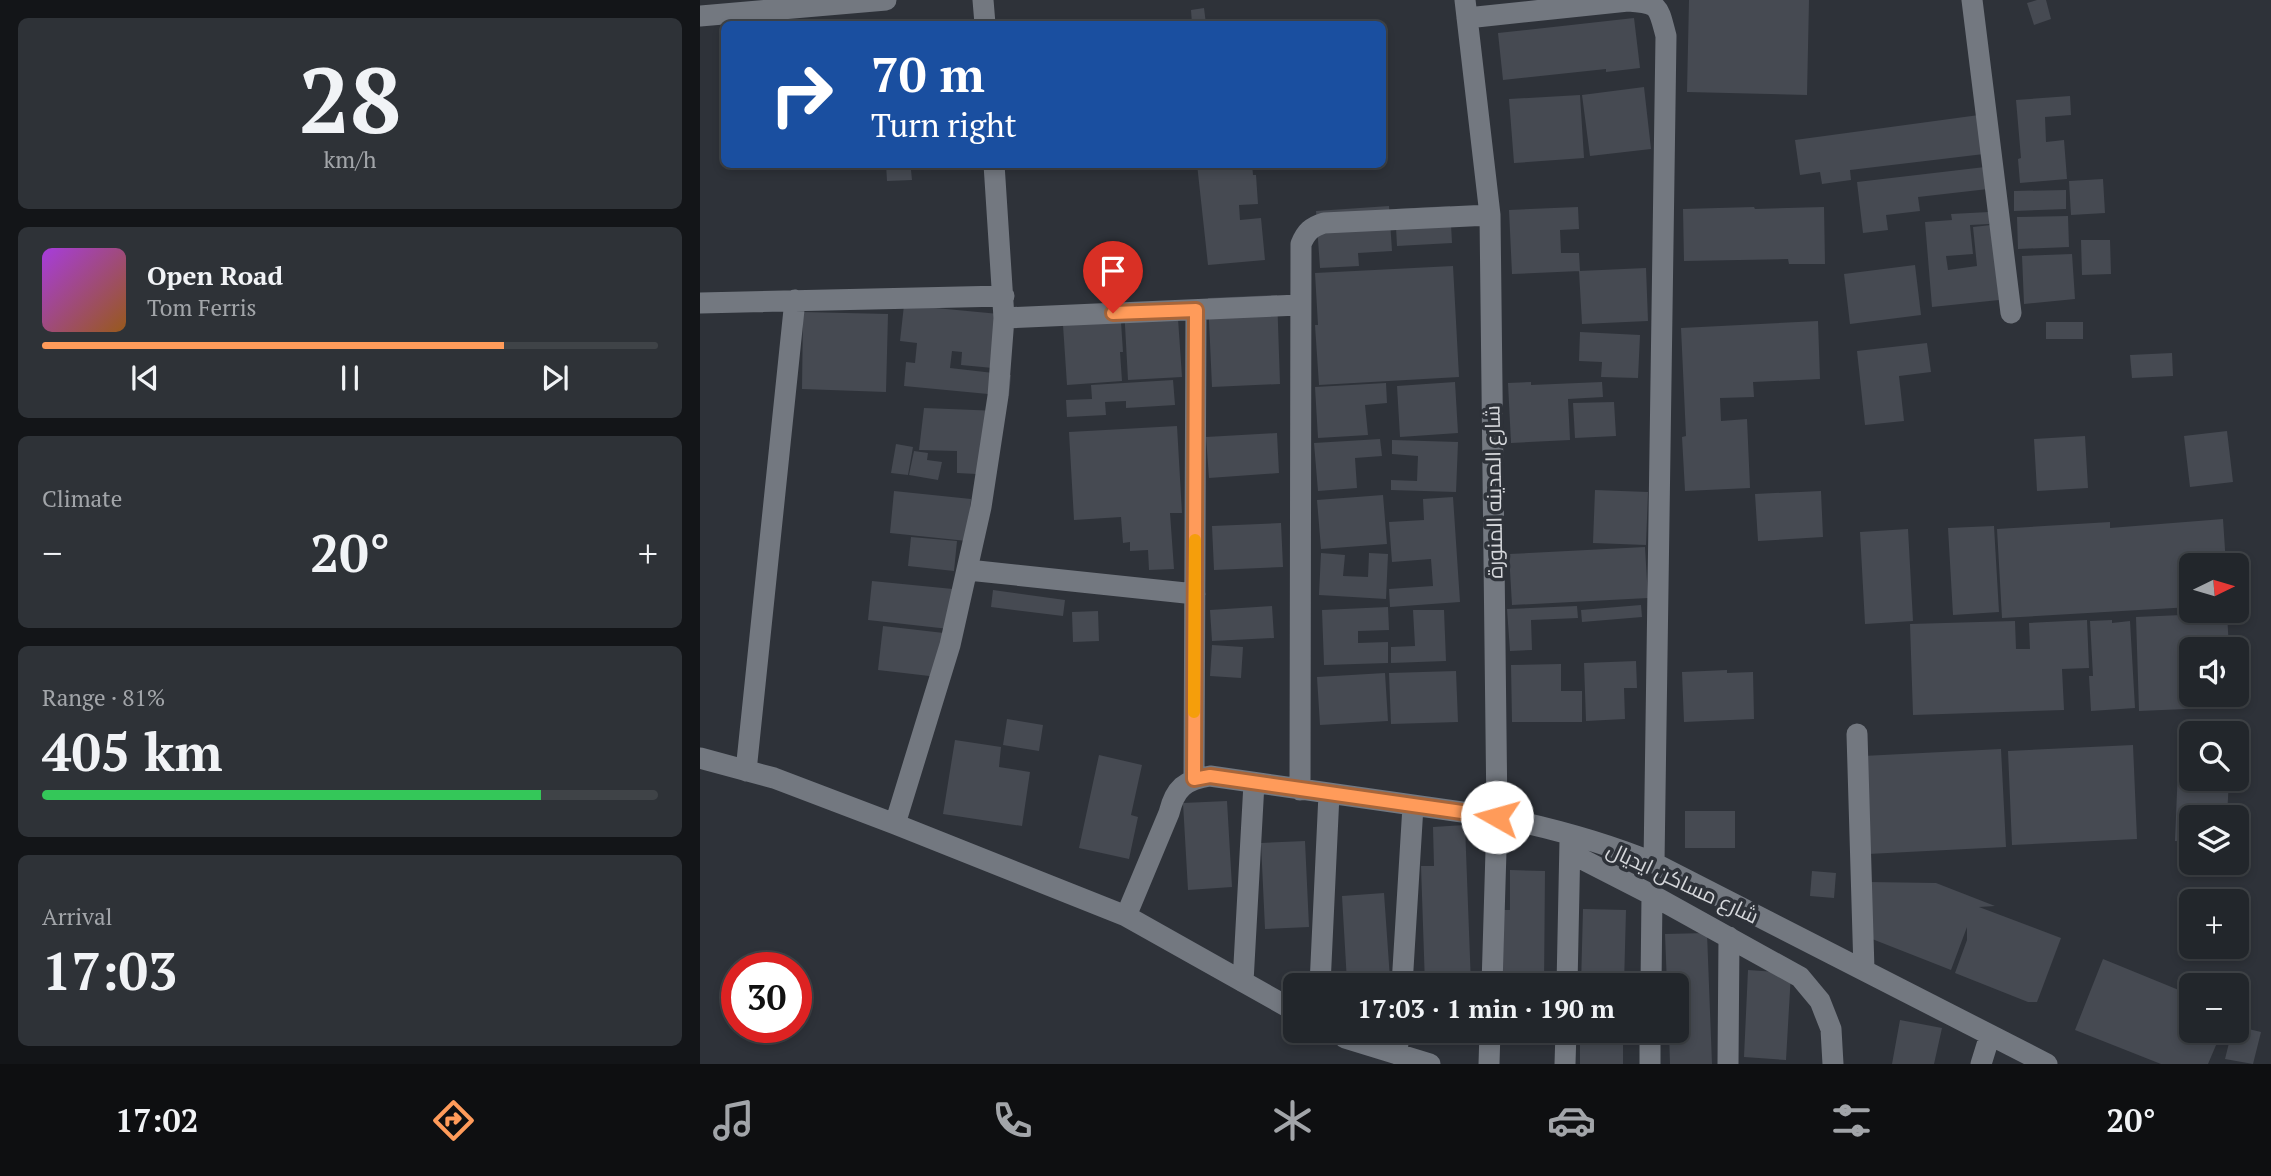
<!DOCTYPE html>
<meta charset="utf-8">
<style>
body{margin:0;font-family:"PT Serif",Cairo,serif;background:#2e3237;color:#f1f3f6;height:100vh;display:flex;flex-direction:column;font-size:26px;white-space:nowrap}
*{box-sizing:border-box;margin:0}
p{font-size:23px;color:#a2a5a9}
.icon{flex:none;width:38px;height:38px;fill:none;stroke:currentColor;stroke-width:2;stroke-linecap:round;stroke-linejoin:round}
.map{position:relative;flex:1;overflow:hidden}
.sheet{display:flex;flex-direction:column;gap:18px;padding:18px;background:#131518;width:700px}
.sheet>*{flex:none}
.guide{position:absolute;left:21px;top:21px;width:665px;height:147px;border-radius:10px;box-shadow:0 4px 10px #0003,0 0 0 2px #3f4347;background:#1a4fa0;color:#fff;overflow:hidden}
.needle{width:46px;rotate:85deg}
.buttons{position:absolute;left:1479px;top:553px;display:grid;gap:14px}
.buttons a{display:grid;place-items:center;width:70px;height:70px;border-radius:10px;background:#22262b;box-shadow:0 4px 10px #0003,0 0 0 2px #3f4347;font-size:35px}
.speed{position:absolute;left:21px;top:952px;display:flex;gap:14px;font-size:35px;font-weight:700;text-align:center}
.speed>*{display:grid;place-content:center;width:91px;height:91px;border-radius:50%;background:#22262b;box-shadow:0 4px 10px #0003,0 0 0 2px #3f4347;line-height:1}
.speed .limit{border:10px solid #d22;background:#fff;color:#111}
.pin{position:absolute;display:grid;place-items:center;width:60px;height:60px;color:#fff;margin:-72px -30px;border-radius:50% 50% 50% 0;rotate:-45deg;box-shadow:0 0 7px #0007}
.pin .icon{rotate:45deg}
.me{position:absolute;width:77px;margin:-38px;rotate:277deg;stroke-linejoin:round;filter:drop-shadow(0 0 5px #0008)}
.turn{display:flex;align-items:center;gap:24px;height:147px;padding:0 35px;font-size:32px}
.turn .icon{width:91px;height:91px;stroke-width:2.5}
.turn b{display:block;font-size:49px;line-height:60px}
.big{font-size:52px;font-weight:600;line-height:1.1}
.sheet .widget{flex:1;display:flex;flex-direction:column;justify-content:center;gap:10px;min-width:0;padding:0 24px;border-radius:10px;background:#2e3237}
.sheet .dial{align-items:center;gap:0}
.dial b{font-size:91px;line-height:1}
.song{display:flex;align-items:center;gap:21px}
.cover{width:84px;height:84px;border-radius:10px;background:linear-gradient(135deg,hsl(280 70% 55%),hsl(30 70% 35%))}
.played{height:7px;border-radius:4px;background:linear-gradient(90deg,#ff9b5a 75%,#3f4347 75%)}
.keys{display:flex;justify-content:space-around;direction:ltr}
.heat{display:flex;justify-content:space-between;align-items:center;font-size:38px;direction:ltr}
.charge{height:10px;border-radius:5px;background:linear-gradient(90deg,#34c759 81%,#3f4347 0)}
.trip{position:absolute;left:583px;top:973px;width:406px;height:70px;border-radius:10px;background:#22262b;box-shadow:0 4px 10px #0003,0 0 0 2px #3f4347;font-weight:600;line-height:70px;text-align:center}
.menu{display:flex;height:112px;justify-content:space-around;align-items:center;background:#0e0f11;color:#a2a5a9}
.menu .icon{width:49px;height:49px}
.menu .on{color:#ff9b5a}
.menu b{font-size:32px;color:#f1f3f6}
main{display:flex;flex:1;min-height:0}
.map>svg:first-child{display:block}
</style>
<main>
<section class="sheet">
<div class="widget dial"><b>28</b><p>km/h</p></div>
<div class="widget">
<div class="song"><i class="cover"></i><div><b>Open Road</b><p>Tom Ferris</p></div></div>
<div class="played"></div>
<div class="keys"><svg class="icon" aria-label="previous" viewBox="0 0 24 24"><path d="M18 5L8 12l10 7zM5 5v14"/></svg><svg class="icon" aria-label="pause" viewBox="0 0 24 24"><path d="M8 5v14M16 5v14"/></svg><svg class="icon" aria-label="next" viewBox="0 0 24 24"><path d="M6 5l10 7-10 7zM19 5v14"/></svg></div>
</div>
<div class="widget"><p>Climate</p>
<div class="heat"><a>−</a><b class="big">20°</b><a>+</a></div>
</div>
<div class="widget"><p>Range · 81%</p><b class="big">405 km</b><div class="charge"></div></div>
<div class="widget"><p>Arrival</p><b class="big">17:03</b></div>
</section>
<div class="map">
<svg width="1571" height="1064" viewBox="0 0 1571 1064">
<rect width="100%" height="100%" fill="#2e3239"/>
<path fill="#464a52" d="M989 0H1109L1107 95 987 92Z
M1337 0H1346L1351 19 1334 25 1327 3Z
M504 8 506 24H492L491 10Z
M934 18 940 68 906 72V69L803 80 798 33Z
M944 87 951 149 890 156 882 95Z
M880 95 884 158 814 163 809 99Z
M1370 96 1371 115 1345 117 1346 142 1364 140 1367 179 1320 183 1318 159 1321 158 1316 100Z
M1279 115 1284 154 1150 170 1151 180 1122 184 1120 172 1100 175 1095 140Z
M186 164H223V169L211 170 212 180 187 181Z
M497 164H552L553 175H556L558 204 539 205 540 220 561 218 565 260 508 265Z
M1285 167 1288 189 1218 197 1220 211 1186 215 1188 230 1163 233 1157 182Z
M1403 179 1405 213 1371 215 1369 181Z
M1366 190V209L1314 211V191Z
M689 206 692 251 658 253 659 266 620 268 616 211Z
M750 206 752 243 697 246 695 209Z
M878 207 879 229 860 230 861 253H879L880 271 812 274 809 210Z
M1054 207 1055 209 1124 207 1125 264H1089L1088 259 984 261 983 209Z
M1289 212V224L1270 225 1273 254 1246 256 1248 270 1277 266 1273 227 1291 225 1299 300 1232 307 1225 222 1252 220 1251 214Z
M1368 216 1369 247 1318 249 1317 217Z
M1381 240H1410L1411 274 1382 275Z
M1372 254 1375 299 1324 304 1322 256Z
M1215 265 1221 315 1150 324 1144 274Z
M753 266 759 377 619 385 615 325H618L615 273Z
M946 268 948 321 882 324 879 271Z
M577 295 580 384 512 387 508 298Z
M477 304 482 377 428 380 424 307Z
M204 305 299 314 293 368 261 365 262 352 252 351 250 368 311 375 309 396 204 386 206 362 215 363 217 343 200 341Z
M420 307 423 352H420L422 381 367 385 362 310Z
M103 312 188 314 186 392 102 389Z
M1118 321 1120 379 1053 382 1054 397 1020 398 1021 421 1047 419 1050 488 985 491 982 437 986 436 981 328Z
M1346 322H1383V339H1346Z
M880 332 940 335 938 378 901 377 902 362 879 361Z
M1227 343 1231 372 1199 376 1204 421 1165 425 1157 351Z
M1472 353 1473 376 1432 378 1430 355Z
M473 380 475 405 426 408V401L405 402 406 415 367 417 366 400 392 399 391 385Z
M755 382 758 433 700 437 697 386Z
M831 382V385L902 382 903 397 868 399 870 440 811 443 808 383Z
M686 383 687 403 665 405 668 435 618 438 615 387Z
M914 402 916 436 875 438 873 403Z
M224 408 299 411 296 475 257 473V451L219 450Z
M477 426 482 513H470L474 569 449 570 448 550 430 551V542L423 543 421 517 374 520 369 432Z
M1527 431 1533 482 1490 487 1484 436Z
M577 433 579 473 509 478 506 437Z
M1385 436 1388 488 1337 491 1334 439Z
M680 439 682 456 655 458 657 488 618 491 614 443Z
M692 440 758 442 756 492 691 490V480L717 481 718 456 692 454Z
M196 444 213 447 208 475 191 473Z
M214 451 228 453 227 460 242 462 238 480 209 475Z
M895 490 948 492 946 545 893 543Z
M194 491 271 499 267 541 190 533Z
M1121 491 1123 537 1058 541 1055 494Z
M683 495 687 544 621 549 617 500Z
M753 497 760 602 690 607 689 589 733 586 731 559 692 562 689 522 724 520 723 499Z
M1523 519 1526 565H1491V607L1302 618 1297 529 1410 522V528Z
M581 523 583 567 514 570 512 526Z
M1294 526 1299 612 1253 615 1248 528Z
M1208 529 1213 621 1165 624 1160 532Z
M211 537 257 541 254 571 208 566Z
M945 547 948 598 812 605 809 554Z
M621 553 645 555 643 576 668 577 669 553 688 554 686 599 619 595Z
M172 581 253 589 249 629 168 620Z
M293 590 365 600 363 616 291 607Z
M941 605 942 617 882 622 881 610Z
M572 606 574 638 512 641 510 610Z
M877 606 878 618 831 620 832 650 810 651 807 609Z
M688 607 689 630 658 631V643L688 642V663L624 665 622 610Z
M713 610H744L746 661 691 663V647L715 646Z
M398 611 399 641 373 642 372 612Z
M1527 613 1529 649H1491V695H1531L1532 707 1439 711 1436 617Z
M1387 620 1389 668 1362 669 1364 710 1213 715 1210 624 1315 621 1316 649H1330L1329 623Z
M1412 620V623L1430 621 1435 708 1391 711 1389 676H1393L1390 621Z
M183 626 244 633 238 677 178 670Z
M512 645 543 647 541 678 510 676Z
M936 661 937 688H924L925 719 886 721 884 663Z
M861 664V691H882V722H812L811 665Z
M1027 670V673L1053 672 1054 719 984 722 982 672Z
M756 671 758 722 691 724 689 673Z
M685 673 688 721 620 725 617 677Z
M307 719 343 725 339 751 303 745Z
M255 740 301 747 299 767 330 772 322 826 243 814Z
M1479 744H1491V779H1529L1527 817H1491V842L1475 841Z
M1433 745 1437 839 1312 845 1308 751Z
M1301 749 1306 847 1168 854 1163 756Z
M399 755 442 765 431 815 438 817 429 859 379 848Z
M527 801 532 887 488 890 483 803Z
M985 811H1035V848H985Z
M765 825 771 985H725L721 866H734L733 827Z
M605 841 609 927 565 929 561 843Z
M810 870 845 871 844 985H801V910H810Z
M1112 871 1136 873 1134 898 1110 896Z
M1168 882 1236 883 1295 906 1279 907 1361 938 1337 1002H1328L1255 973 1267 940V927L1251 970 1167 937Z
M684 893 690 979 647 982 642 896Z
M883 909 926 910 924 985H881Z
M1007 933 1012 1064H970L969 1031H976V985H967L965 934Z
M1403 959 1491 995V1031H1522L1508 1064H1461L1375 1030Z
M1048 970 1091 973 1086 1060 1044 1057Z
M1200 1020 1242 1028 1234 1064H1192Z
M1536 1026 1561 1032 1553 1064 1525 1059 1532 1031H1536Z
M801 1031H844V1044H801Z
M880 1031H923V1064H880Z"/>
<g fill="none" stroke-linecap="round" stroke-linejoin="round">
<path stroke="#737880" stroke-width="21" d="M283 0 285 24
M765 0 790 215 797 817 792 985
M1272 0 1311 313
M0 16 186 0
M767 18 928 1C960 3 958 6 966 36L954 863
M0 303 304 296
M304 318 599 305
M268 570 495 594
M1157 734 1164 970
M0 758 74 778 195 824 426 916 595 1011
M46 771 95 300
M494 779 496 310
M600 790 601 244C606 232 611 227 624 223L790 215
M195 824 250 645 281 507 298 396 304 318 294 164
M870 853 952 895 1100 977 1120 1001 1131 1029 1133 1064
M426 916 469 813C475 788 485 780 510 776L797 817C851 828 903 842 954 863L1347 1064
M543 982 554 783
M620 985 629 794
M702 985 713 806
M867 985 870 840
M951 985 952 895
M645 1038 730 1064
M697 1054 699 1031
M789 1064 790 1031
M865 1064 866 1031
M950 1064V1031
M1028 1064 1029 937
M1281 1064 1290 1035"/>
</g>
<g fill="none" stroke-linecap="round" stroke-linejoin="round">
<defs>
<path id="route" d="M413 313 496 310 494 779 510 776 797 817"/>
</defs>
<use href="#route" stroke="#a6653a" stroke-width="18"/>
<use href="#route" stroke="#ff9b5a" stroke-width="12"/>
<path stroke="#f59e0b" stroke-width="12" d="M494 712 495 540"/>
</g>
<g text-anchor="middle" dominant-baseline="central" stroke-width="7" stroke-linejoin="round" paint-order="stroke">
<g font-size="21" fill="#d5d7db" stroke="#2e3239">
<text transform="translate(793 492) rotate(-91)">شارع المدينه المنورة</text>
<text transform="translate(983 882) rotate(25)">شارع مساكن ايديال</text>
</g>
</g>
</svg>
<div class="buttons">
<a><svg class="needle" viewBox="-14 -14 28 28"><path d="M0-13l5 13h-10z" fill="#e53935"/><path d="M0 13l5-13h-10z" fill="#a2a5a9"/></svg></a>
<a><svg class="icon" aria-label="sound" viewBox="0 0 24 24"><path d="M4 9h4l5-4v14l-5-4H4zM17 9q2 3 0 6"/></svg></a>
<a><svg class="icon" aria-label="search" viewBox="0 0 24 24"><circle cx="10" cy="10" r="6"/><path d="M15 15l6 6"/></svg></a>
<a><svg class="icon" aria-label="layers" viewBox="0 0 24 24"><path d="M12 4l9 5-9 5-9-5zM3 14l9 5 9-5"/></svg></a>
<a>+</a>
<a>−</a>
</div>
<div class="speed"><div class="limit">30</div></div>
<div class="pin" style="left:413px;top:313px;background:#d93025"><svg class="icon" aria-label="arrive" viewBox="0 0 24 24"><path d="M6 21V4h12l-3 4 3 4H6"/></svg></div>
<svg class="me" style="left:797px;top:817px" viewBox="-20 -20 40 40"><circle r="19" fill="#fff"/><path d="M0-13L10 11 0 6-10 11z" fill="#ff9b5a"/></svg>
<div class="trip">17:03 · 1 min · 190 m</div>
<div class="guide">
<div class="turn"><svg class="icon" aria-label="right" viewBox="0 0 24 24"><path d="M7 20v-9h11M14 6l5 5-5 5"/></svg><div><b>70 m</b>Turn right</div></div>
</div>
</div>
</main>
<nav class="menu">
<b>17:02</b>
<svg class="icon on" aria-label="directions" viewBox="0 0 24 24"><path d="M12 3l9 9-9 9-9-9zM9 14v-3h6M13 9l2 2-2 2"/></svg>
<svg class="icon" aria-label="music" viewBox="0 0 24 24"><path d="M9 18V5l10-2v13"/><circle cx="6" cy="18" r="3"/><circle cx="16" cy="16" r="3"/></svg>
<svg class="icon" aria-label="phone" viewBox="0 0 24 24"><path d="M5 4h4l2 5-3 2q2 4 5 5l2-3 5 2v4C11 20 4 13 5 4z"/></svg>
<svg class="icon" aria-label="climate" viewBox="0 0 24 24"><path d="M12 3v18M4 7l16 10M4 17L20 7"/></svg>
<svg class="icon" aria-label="car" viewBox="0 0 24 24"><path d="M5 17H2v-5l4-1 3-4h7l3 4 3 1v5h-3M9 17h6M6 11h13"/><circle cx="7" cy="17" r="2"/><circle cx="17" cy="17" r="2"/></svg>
<svg class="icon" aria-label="filters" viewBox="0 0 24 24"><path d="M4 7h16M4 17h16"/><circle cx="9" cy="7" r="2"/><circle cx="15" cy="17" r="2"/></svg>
<b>20°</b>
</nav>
